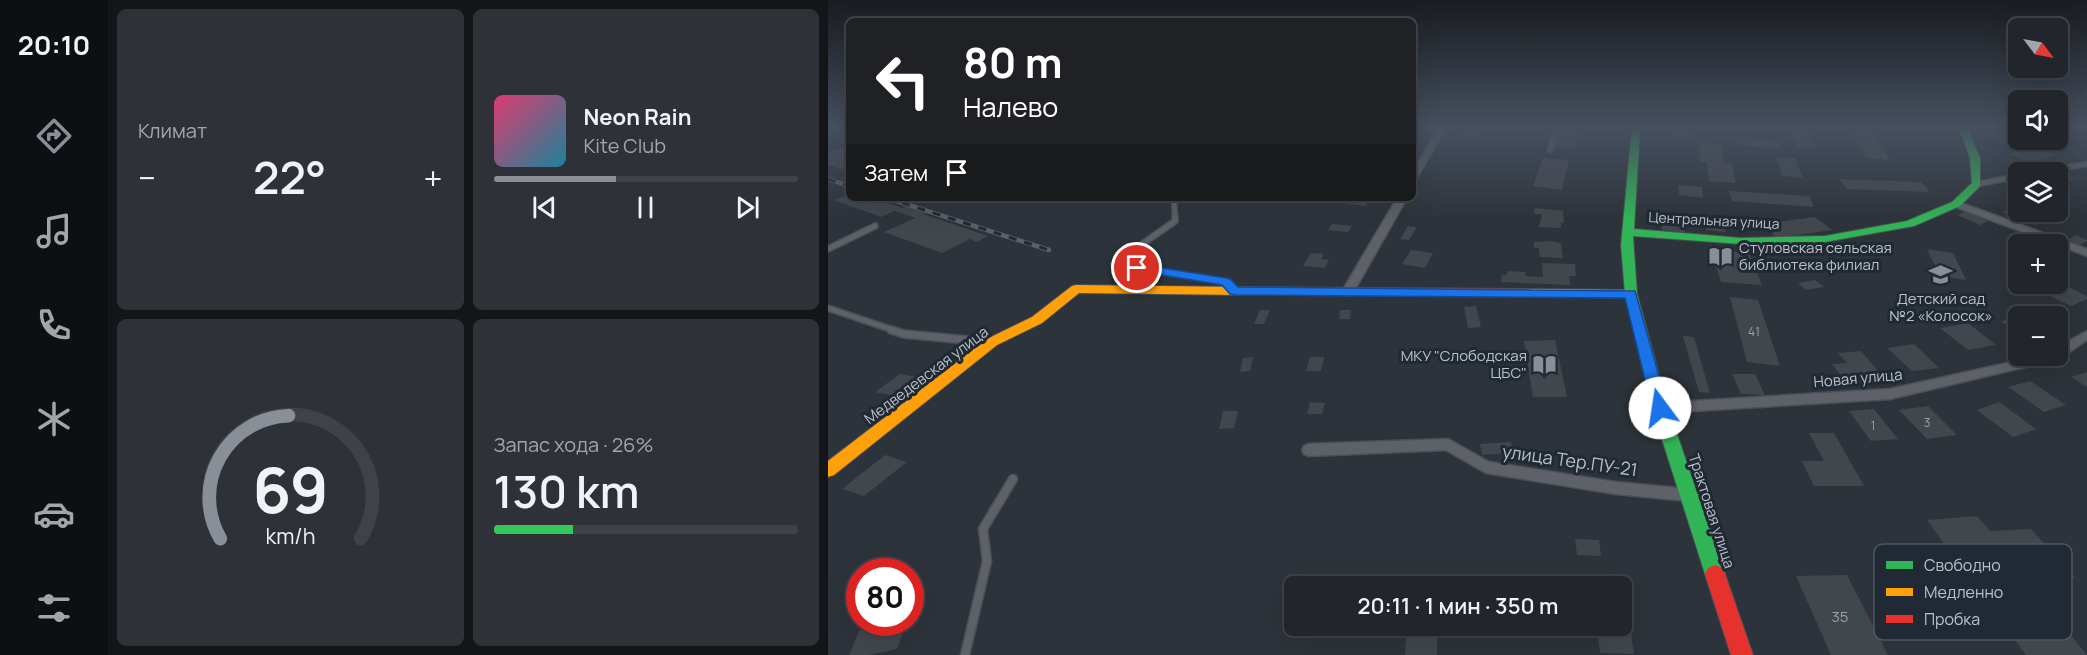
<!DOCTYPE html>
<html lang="ru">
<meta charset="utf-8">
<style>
body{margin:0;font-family:Manrope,sans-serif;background:#2e3238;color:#f1f3f6;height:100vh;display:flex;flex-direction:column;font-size:22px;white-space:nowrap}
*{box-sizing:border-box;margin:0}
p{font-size:20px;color:#a2a5a9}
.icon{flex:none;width:33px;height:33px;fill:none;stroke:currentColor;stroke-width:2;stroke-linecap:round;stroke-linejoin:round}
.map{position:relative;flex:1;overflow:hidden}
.side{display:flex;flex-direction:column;gap:9px;padding:9px;background:#131518;width:720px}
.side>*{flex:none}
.guide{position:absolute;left:18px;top:18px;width:570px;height:183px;border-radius:9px;box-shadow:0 6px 24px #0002,0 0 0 2px #3f4348;background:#202124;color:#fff;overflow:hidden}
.needle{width:39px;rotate:122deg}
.fabs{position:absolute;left:1180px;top:18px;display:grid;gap:12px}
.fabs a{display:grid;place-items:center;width:60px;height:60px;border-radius:9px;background:#22262c;box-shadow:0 6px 24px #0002,0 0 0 2px #3f4348;font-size:30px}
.speed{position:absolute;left:18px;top:558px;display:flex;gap:12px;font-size:30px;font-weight:700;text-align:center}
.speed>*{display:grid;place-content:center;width:78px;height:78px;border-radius:50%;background:#22262c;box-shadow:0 6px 24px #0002,0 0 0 2px #3f4348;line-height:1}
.speed .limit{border:9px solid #d22;background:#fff;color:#111}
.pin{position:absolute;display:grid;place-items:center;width:51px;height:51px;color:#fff;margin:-26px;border:3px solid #fff;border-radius:50%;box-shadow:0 2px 6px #0007}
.me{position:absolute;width:66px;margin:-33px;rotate:346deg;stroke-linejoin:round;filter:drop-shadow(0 0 4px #0008)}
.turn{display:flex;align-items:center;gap:21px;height:126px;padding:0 18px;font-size:27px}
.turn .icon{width:78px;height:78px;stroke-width:2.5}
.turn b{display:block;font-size:42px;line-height:51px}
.then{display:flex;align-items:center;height:57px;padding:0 18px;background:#0003;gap:12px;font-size:22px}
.big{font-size:45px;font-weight:600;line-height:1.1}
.side .tile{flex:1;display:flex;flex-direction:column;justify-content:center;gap:9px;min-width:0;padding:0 21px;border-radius:9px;background:#2e3238}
.side .dial{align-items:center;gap:0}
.dial svg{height:156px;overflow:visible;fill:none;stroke:#3f4348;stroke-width:7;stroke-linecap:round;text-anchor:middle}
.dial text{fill:#f1f3f6;stroke:none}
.song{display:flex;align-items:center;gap:18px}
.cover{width:72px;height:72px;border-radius:9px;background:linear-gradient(135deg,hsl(340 70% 55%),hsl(190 70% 35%))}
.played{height:6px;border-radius:3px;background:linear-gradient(90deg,#888f97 40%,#3f4348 40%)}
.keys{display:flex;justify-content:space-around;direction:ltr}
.heat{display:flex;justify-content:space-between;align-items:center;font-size:33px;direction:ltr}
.charge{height:9px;border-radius:4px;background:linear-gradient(90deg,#34c759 26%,#3f4348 0)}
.side .tiles{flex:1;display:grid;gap:9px;grid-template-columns:repeat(2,1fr)}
.trip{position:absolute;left:456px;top:576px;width:348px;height:60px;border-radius:9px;background:#22262c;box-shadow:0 6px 24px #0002,0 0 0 2px #3f4348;font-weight:600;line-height:60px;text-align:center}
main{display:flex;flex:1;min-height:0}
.tabs{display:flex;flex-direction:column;width:108px;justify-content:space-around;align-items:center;background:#0e0f12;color:#a2a5a9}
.tabs .icon{width:42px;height:42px}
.tabs .active{color:#888f97}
.tabs b{font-size:27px;color:#f1f3f6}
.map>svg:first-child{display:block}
</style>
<main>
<nav class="tabs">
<b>20:10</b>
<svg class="icon active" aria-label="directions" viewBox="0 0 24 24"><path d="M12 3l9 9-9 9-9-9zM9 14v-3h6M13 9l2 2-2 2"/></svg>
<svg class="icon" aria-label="music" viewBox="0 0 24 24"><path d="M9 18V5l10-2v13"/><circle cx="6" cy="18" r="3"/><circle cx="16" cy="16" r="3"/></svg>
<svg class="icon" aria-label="phone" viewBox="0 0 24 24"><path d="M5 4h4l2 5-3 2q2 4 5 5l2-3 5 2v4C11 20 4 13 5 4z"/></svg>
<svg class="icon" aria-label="climate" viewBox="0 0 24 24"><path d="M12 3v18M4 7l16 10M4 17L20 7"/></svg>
<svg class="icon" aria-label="car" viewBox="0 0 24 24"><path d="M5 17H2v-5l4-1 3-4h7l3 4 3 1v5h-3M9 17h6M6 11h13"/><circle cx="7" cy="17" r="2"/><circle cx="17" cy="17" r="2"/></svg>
<svg class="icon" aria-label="filters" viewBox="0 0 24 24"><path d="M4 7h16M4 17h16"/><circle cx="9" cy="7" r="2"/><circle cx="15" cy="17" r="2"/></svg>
</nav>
<section class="side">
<div class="tiles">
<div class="tile"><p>Климат</p>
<div class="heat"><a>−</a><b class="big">22°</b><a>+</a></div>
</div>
<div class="tile">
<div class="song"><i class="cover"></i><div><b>Neon Rain</b><p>Kite Club</p></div></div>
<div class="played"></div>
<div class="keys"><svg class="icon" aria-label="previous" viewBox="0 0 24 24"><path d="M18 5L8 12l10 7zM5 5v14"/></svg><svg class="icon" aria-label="pause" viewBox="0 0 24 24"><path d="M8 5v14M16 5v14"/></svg><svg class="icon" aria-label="next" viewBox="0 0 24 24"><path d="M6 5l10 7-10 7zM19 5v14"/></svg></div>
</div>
<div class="tile dial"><svg viewBox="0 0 100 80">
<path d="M14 69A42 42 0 1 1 86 69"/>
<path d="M14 69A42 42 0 0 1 49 6" stroke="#888f97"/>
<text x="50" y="56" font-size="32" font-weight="700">69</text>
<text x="50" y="72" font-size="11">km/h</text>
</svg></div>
<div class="tile"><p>Запас хода · 26%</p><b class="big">130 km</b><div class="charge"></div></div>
</div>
</section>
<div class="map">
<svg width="1259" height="655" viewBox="0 0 1259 655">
<rect width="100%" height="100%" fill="#2d333a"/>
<path fill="#42474e" d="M637 128H657L653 137 633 136Z
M732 128H752L746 149 726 147Z
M846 128 865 129V141L845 139Z
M960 128H978L988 149 969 147Z
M1022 128 1044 130 1062 160 1038 158Z
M1154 129 1227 155 1203 163 1181 154 1196 150 1145 132Z
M907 138 950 141 953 148 908 145Z
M871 143 894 145 896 163H904L908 183 881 181 879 162H872Z
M21 145V171L0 165V152Z
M948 157 967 158 975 178 955 176Z
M715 158 741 160 734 190 705 186Z
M1232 173 1247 179 1230 184V174Z
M1011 179 1093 182 1102 192 1019 189Z
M850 185 874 187 875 198 851 195Z
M901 191 981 196 986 207 904 201Z
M21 195V198H46L74 208 79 206 99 213 95 214 160 236 149 242 142 239 114 253 56 232 87 218 67 211 53 217 6 200Z
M519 198H542L538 206 515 203Z
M1185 207 1191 212 1219 221 1208 225 1174 212Z
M707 208 735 211 736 223H733V228L711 227 714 214H706Z
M1137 212 1160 221 1152 225 1129 215Z
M834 216 856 219 857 233 834 230Z
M987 217 1004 230 949 238 933 224Z
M876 219 895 221 898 232 878 230Z
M504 224 524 226 520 232 500 230Z
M580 226 589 227 581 240 572 239Z
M1191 234 1218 244H1200L1183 238Z
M1248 235 1259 240V241L1252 245 1240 240Z
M722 241 733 243 735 258 712 257 711 248H706V242Z
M1099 249 1125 253 1138 280 1112 276Z
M583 250 605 253 597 268 574 264Z
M883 250 921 253 934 285 893 282Z
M483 253 496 254 493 259 501 260 497 268 475 266Z
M714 263 747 264 748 276H741L742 285 673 282 674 275H679V271L697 272V276L715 277Z
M987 280 996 287 978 290 970 283Z
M1230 282 1259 296V299L1243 306 1208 289Z
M902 297 930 300 952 366 919 362Z
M648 306 653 327 640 328 636 307Z
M432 310H442L436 324H426Z
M512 310H523L522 319H511Z
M1189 314 1191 315V331L1173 322Z
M1140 323 1168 345 1140 350 1112 328Z
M855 336 866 337 882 393 871 392Z
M727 340 739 397H705L696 341Z
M1086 344 1111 368 1084 371 1059 348Z
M1033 351 1054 375 1015 378 1004 364 1019 363 1010 353Z
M425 357 422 371 412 372 415 358Z
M482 357H496L493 371H478Z
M1259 372V387L1243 377Z
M72 374 96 378 71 397 47 392Z
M904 374H927L937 395 913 394Z
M1202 381 1238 405 1216 412 1180 387Z
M482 402 497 403 494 414H479Z
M1171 402 1208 429 1185 437 1149 410Z
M1100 406 1129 435 1099 439 1071 410Z
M1046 409 1070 439 1043 441 1021 411Z
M395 411H410L406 428 391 429Z
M981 433H1006L1036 486H986L974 461H996Z
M683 442 685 453 654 455 652 444Z
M57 455 79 462 36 496 14 489Z
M1149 516 1162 531 1203 529 1247 578 1200 582 1259 655H1198L1099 520Z
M747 539 771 540 773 556 749 555Z
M1019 575 1060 655H1003L968 576Z
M794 605 799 606 806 654 772 653 769 626H794Z
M67 622H79L69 649 41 655H21L31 631Z
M609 635V655H577L578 636Z"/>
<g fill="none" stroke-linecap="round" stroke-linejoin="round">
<defs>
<path id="lane-far3" d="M1126 128H1135
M722 150 729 128
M1208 172 1259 164
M1150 184 1191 176
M346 198 347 218"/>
<path id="lane-far2" d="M347 216V221L286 264 398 282 406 290
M0 249 47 226
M0 308 68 331"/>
<path id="lane-far1" d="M63 330 76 334 160 342"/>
<path id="lane" d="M137 655 159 561 155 529 185 479"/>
<path id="street" d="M610 128H618L589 178 585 181V171Z
M569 198H579L525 293 523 295H515L513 293Z
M1128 201 1259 249V256L1125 206 1123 204Z
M1259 331V340L1231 359 1062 399 832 413 827 411 825 408 827 405 832 403 1062 389 1211 356H1230V347Z
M620 439 661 462 788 482 860 489 866 491 868 495 866 499 860 501 788 494 658 473 618 450 481 456 476 454 474 450 476 446 481 444Z"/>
<path id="fast" d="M804 128H812L806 229 913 238 997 236 1079 221 1124 202 1144 183 1142 158 1131 128H1139L1152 158V186L1132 206 1086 226 997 242 913 244 805 236 809 294 840 408 897 574 894 580 887 583 880 580 877 574 824 408 797 294 793 245Z"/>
<path id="slow" d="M248 285 415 287 421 291 415 295 251 293 214 323 169 345 6 475 0 477V461L159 339 204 317 244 286Z
M702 289 803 290 809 294 803 298 698 296 696 293Z"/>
<path id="jam" d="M415 287 702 289 708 293 702 297 411 294 409 291 411 288Z
M887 565 894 568 897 574 925 655H903L877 574 880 568Z"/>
</defs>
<use href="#lane-far3" stroke="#4b5056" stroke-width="7"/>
<use href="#lane-far2" stroke="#4b5056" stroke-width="8"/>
<use href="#lane-far1" stroke="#4b5056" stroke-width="10"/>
<use href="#lane" stroke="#4b5056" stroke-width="11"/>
<use href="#street" stroke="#4b5056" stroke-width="3"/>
<use href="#fast" stroke="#4b5056" stroke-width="2"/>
<use href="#slow" stroke="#4b5056" stroke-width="2"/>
<use href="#jam" stroke="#4b5056" stroke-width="2"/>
<use href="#lane-far3" stroke="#5e6268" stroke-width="4.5"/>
<use href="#lane-far2" stroke="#5e6268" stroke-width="5"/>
<use href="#lane-far1" stroke="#5e6268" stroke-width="7"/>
<use href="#lane" stroke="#5e6268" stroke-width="8"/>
<use href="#street" fill="#5e6268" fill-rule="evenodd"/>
<use href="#fast" fill="#30b455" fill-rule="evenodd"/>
<use href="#slow" fill="#ff9f0a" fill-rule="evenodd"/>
<use href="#jam" fill="#e5322d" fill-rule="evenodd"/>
<defs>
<path id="rail" d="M0 179 21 186
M59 198 221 250"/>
</defs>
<use href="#rail" stroke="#5c6066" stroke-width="4.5"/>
<use href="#rail" stroke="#212a34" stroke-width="3" stroke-dasharray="8" stroke-linecap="butt"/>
</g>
<linearGradient id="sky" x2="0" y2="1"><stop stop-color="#191c20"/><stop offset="0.58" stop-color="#465060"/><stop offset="1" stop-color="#465060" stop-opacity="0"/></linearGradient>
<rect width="1259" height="219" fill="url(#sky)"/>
<path fill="#1a73e8" stroke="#114b97" stroke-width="1.5" d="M309 264 398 278 402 279 410 287 807 291 840 408 837 411H826L824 408 797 298 407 295 402 294 394 285 304 270 303 268Z"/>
<defs>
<symbol id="library-bare" viewBox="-9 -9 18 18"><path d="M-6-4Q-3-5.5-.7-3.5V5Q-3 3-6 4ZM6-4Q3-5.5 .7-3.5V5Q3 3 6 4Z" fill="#888f97" stroke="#212a34" stroke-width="2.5" paint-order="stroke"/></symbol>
<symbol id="school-bare" viewBox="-9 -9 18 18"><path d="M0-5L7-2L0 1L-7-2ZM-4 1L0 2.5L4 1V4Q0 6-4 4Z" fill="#888f97" stroke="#212a34" stroke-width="2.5" paint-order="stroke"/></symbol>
</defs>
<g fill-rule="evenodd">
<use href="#library-bare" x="876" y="240" width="33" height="33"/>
<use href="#school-bare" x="1096" y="258" width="33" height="33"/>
<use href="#library-bare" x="700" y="348" width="33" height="33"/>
</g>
<g text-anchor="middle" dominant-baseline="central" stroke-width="6" stroke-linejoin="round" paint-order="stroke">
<g font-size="12" fill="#9ba2aa">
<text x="926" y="331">41</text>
<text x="1099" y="422">3</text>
<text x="1045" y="425">1</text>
</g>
<g font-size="14" fill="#b9c0c9" stroke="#212a34">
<text transform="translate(886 220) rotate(3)">Центральная улица</text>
</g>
<g font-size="15" fill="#b9c0c9" stroke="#212a34" text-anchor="start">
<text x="911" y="247">Стуловская сельская<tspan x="911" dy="17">библиотека филиал</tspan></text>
<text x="1113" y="298" text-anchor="middle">Детский сад<tspan x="1113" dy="17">№2 «Колосок»</tspan></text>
<text x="699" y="355" text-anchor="end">МКУ "Слободская<tspan x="699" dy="17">ЦБС"</tspan></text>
</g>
<g font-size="15" fill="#b9c0c9" stroke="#212a34">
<text transform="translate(98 375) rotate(-37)">Медведевская улица</text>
<text transform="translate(1030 378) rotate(-5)">Новая улица</text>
<text transform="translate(884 511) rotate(72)">Трактовая улица</text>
</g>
<g font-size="15" fill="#9ba2aa">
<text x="1012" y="616">35</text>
</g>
<g font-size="18" fill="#b9c0c9" stroke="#212a34">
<text transform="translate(742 460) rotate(8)">улица Тер.ПУ-21</text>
</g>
</g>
<rect x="1046" y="544" width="198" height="96" rx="9" fill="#212a34" stroke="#4f5761" stroke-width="1.5"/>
<rect x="1058" y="561" width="27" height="8" fill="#30b455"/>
<rect x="1058" y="588" width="27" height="8" fill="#ff9f0a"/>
<rect x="1058" y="615" width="27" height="8" fill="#e5322d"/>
<g font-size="16" fill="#b9c0c9">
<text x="1096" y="571">Свободно</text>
<text x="1096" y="598">Медленно</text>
<text x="1096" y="625">Пробка</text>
</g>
</svg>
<div class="fabs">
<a><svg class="needle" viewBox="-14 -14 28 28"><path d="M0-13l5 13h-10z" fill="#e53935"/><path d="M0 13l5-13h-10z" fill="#a2a5a9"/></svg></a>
<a><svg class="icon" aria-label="sound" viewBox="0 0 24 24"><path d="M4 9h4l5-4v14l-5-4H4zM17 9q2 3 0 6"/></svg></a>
<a><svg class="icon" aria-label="layers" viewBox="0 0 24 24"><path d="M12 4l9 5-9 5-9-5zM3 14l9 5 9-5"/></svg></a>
<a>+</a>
<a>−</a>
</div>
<div class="speed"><div class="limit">80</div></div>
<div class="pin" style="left:309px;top:268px;background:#d93025"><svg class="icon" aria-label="arrive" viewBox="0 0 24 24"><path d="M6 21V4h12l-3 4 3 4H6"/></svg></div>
<svg class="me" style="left:832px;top:408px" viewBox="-20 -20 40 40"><circle r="19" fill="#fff"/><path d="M0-13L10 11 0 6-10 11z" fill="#1a73e8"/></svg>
<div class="trip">20:11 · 1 мин · 350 m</div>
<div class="guide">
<div class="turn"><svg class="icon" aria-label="left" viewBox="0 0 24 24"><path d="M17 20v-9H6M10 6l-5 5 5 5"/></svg><div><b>80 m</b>Налево</div></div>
<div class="then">Затем<svg class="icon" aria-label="arrive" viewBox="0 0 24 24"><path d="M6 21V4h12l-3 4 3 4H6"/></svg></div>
</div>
</div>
</main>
